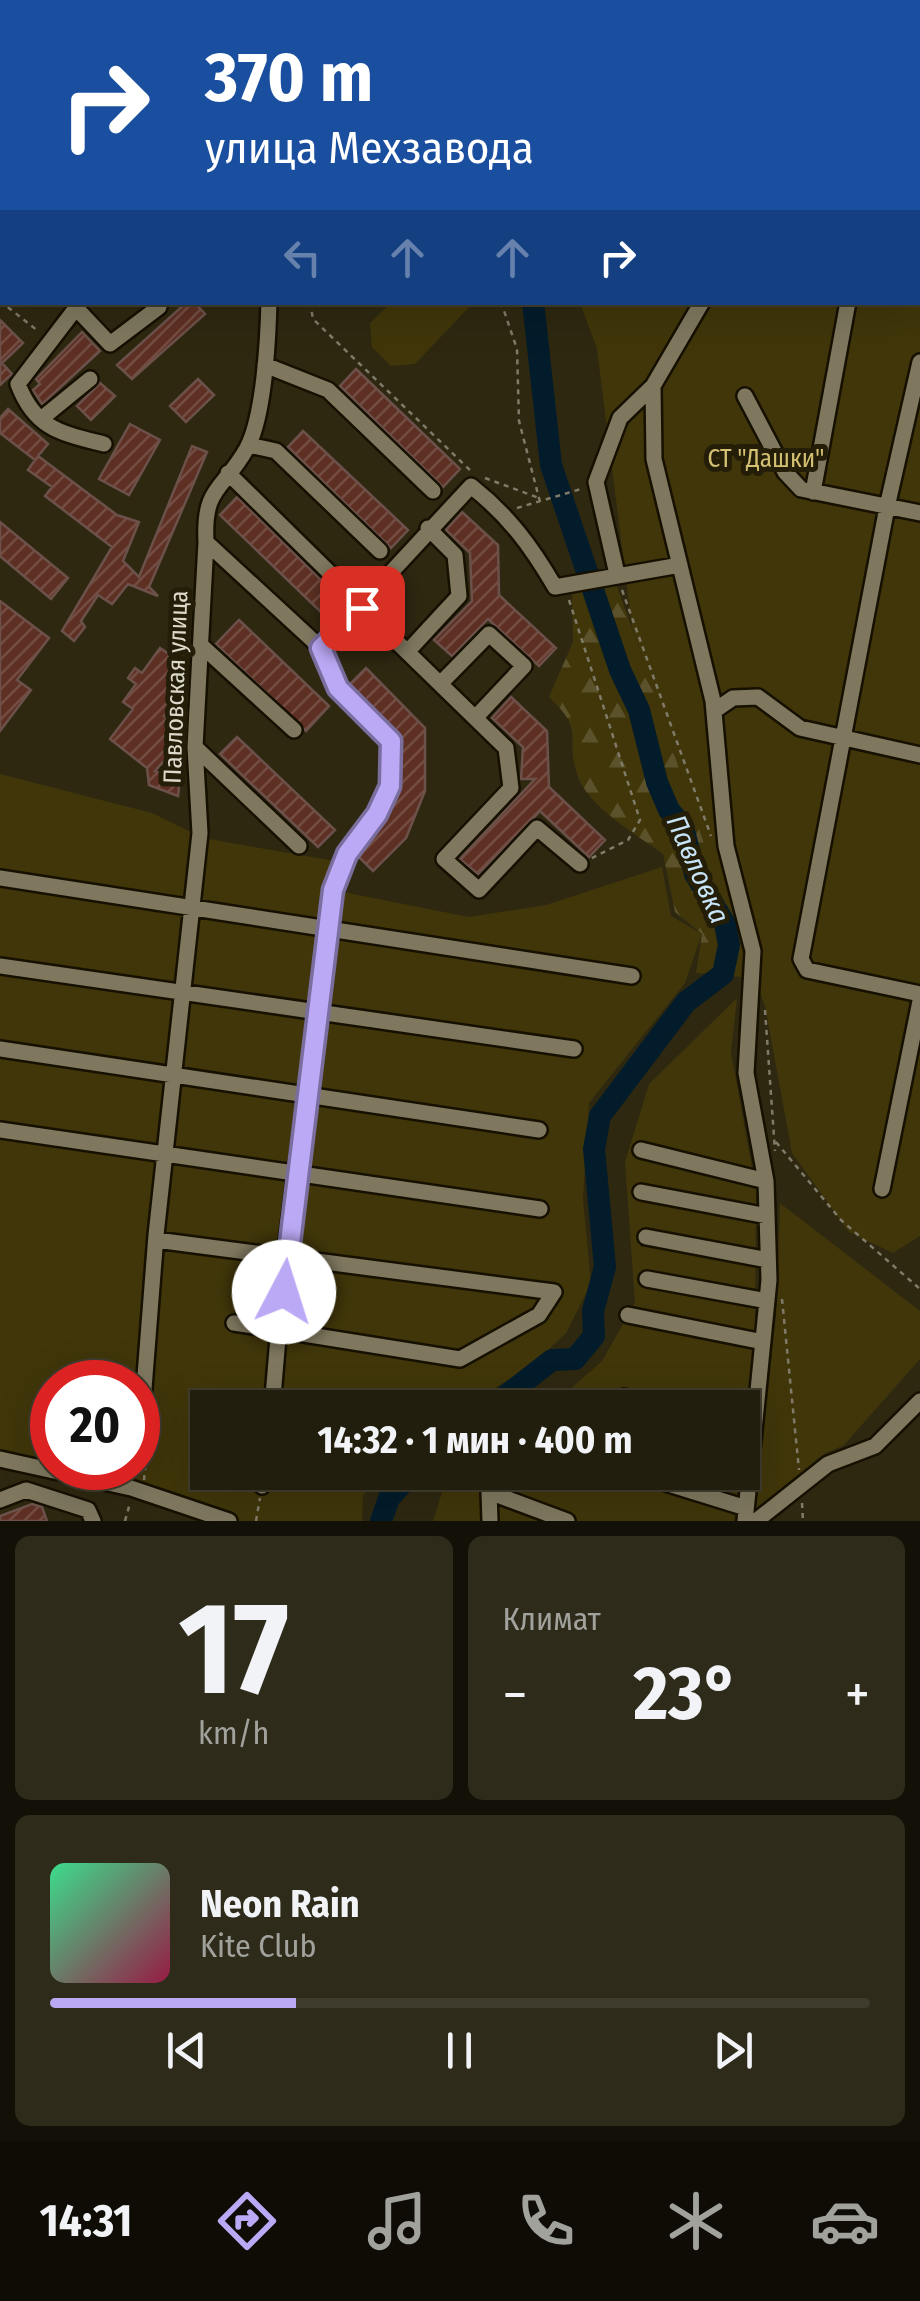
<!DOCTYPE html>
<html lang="ru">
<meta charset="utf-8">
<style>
body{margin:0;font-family:"Fira Sans Condensed",sans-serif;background:#2e2b1b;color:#f1f3f6;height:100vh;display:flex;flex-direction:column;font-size:38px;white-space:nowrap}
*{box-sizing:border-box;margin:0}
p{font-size:32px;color:#a2a29d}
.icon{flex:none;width:55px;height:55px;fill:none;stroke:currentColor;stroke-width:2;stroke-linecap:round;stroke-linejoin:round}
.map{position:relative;height:1521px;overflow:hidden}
.panel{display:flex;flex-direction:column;gap:15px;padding:15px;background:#131007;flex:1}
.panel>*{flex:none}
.top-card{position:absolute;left:0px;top:0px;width:920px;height:305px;box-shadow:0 10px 40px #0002,0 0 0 2px #3f3c2e;background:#1a4fa0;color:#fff;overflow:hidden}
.speed{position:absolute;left:30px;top:1360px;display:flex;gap:20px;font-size:50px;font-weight:700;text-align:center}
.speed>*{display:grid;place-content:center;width:130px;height:130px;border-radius:50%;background:#221e0d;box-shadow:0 10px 40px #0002,0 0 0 2px #3f3c2e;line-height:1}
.speed .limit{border:15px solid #d22;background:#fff;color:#111}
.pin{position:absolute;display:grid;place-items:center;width:85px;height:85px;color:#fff;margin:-42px;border-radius:20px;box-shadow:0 5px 15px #0006}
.me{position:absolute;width:110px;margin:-55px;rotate:5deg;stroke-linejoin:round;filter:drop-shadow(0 0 8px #0008)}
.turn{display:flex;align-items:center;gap:35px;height:210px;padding:0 40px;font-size:45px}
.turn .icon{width:130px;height:130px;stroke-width:2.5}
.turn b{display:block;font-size:70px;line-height:85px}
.lanes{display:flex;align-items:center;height:95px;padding:0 40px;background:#0003;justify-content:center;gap:50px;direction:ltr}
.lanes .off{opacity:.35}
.big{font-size:75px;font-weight:700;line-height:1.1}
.panel .card{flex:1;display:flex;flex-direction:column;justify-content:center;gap:15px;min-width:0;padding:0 35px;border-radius:15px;background:#2e2b1b}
.panel .dial{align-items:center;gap:0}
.dial b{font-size:130px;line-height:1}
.song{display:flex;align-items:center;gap:30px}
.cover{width:120px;height:120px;border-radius:15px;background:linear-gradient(135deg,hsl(150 70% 55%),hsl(340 70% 35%))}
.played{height:10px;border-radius:5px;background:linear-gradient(90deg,#bca9f5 30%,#3f3c2e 30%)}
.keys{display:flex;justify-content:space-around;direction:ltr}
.heat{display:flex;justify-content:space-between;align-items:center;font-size:55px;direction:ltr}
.panel .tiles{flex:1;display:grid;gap:15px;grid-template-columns:1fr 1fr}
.card:last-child{grid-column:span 2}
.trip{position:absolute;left:190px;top:1390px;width:570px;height:100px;border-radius:0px;background:#221e0d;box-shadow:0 10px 40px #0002,0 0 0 2px #3f3c2e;font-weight:700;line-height:100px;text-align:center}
.tab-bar{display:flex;height:160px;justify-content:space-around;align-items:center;background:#0e0c05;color:#a2a29d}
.tab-bar .icon{width:70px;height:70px}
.tab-bar .active{color:#bca9f5}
.tab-bar b{font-size:45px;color:#f1f3f6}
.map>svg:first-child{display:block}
</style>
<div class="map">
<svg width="920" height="1521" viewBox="0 0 920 1521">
<defs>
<pattern id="forest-firs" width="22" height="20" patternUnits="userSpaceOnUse" patternTransform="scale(2.5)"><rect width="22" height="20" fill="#40360a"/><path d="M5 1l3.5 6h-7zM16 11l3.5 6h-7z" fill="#5b522c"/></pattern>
<pattern id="building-hatch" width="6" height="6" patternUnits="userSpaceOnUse" patternTransform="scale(2.5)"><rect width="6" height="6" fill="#5e3023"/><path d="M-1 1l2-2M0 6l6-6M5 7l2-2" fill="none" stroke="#744d42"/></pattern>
</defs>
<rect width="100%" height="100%" fill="#2e2811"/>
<path fill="url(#forest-firs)" d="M615 581 747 952 742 977 696 973 702 934 675 912 663 854C638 835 587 807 577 774 565 735 586 732 549 697L573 642 572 591Z"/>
<path fill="#40360a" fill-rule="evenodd" d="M478 0H920V1236L893 1253 849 1232 792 1153 765 1006 718 886 632 627 597 349 580 303 918 302V2Z
M391 303V302L473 303 415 364 391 366 372 347 370 323Z
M0 774 152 813 203 838 335 861 333 890 469 917 546 905 662 867 671 916 702 934 685 983 589 1103 583 1198 591 1284 566 1333 531 1366 463 1407 208 1408V1472L384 1473 363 1495 362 1521H218L133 1487 0 1458ZM52 1382H138V1468H52Z
M737 998 731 1052 756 1190 755 1336 743 1449 742 1408H549L602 1361 635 1303 625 1162 649 1084Z
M780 1203 920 1311V1359L844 1445 824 1454 755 1509 776 1315Z
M448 1473H740L734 1521H433Z"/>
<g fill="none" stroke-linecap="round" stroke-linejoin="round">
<path stroke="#031c2b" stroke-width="22" d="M456 0 458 2
M490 1408 552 1360 575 1359 594 1336 593 1311 605 1267 594 1149 600 1116 686 1002 723 974 729 945 725 924 695 874 683 827 669 810 657 782 639 710 620 670 551 465 533 302
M381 1521 389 1498 413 1472"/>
</g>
<path fill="url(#building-hatch)" stroke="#6c514a" stroke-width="2.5" d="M187 302H194L205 314 132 379 117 365Z
M0 320 23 343 2 363 12 374 0 385Z
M82 332 100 351 42 404 33 390 40 384 36 379Z
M356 369 460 469 443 487 340 386Z
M198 379 214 395 186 422 170 406Z
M100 383 115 396 91 420 77 406Z
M8 409 48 444 38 456 117 515 139 522 123 561 139 577 192 446 207 452 149 587 158 596 128 584 112 604 98 595 81 621 85 627 74 641 62 631 112 547 45 496 52 487 28 470 35 460 0 433V418Z
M130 424 160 440 129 495 99 479Z
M303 431 408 530 391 548 288 447Z
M237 497 334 593 343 596 324 615 220 515Z
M462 512 498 545 499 595 556 648 539 666 488 619 452 656 434 640 472 601 470 553 446 530Z
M0 522 68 578 51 599 0 556Z
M0 601 49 638 17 680 31 690 0 731Z
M239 620 329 706 306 731 216 644Z
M160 648 188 667 170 692 177 698 164 716 182 729 167 750 171 753 155 771 180 777 178 796 149 785 147 768 110 739 133 709 123 702 136 684 128 678 135 668 142 673Z
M366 668 425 728V791L406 838 373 871 359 857 386 820 400 791 402 741 350 684Z
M511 697 547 731 549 787 605 840 589 857 540 811 478 874 460 859 535 779H521L523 747 492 718Z
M237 737 335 830 318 847 220 754Z
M32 1504 42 1507 47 1521H0V1516Z"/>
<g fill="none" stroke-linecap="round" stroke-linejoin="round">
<defs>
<path id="minor" d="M26 0 27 2
M131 0 132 2
M227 0 230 2
M584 0 587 2
M717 0 720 2
M767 2V0
M0 119 2 116
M0 243 2 246
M0 260 2 257
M269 302C268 339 264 416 247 448 223 491 203 486 206 542L321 648 471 486C509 516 531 546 555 587L680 565
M702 302 653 386 654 459 713 701 726 846 753 951 746 1073 766 1181 769 1280 745 1521
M920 362 887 507 801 959 807 970 920 994
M265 365 328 390 433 491
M745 396 785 472 801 489 920 513
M41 419 90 379
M104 444C61 433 35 429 18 384L76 308 110 344 159 307
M249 445 276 451 380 551
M228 473 342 585
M813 492 848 302
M617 574 596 482 620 418 653 386
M362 608 506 748 511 788 444 859 479 890 537 828 580 864
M203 647 294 730
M409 650 459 596 455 555 428 528
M441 683 489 634 524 666 476 717
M714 711 733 698 758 697 800 728 920 755
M195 747 299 846
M0 878 632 976
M0 966 574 1049
M0 1049 539 1130
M0 1130 540 1209
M641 1150 766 1181
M882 1189 920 1001
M641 1192 767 1216
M646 1237 768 1260
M156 1240 554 1292 539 1315 460 1359 234 1323
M647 1279 767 1301
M628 1315 763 1342
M624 1397 671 1408
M272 1408 285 1256 333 889 347 854 377 814 390 786 391 741 338 688 321 647
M142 1414 156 1235 200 833 195 747 206 542
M0 1459 131 1488 229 1521
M630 1472 746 1508
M262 1486 264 1472
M0 1500 26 1490 88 1510 93 1521
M490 1521 489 1492 567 1521
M756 1521 828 1464 875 1446 920 1401"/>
</defs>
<use href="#minor" stroke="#161000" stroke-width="20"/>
<path stroke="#7f7b68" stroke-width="2.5" stroke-dasharray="5 5" stroke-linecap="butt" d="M367 0 372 2
M0 301 38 331
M310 302 313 319 473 473
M501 302 517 349 519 421 540 502
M485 478 539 498
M517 508 581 489
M622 590 711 836
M569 600 640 820 628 840 590 859
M765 1010 775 1151
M776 1142 841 1220 920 1289
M782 1299 799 1470
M144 1480 149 1428
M802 1503 803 1521
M125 1521 130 1503
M256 1521 260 1498"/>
<use href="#minor" stroke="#7f785f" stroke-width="15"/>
</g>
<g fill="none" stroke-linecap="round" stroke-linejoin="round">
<defs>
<path id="route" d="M284 1292 333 890 347 854 377 814 390 786 391 741 338 688 321 648 362 608"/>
</defs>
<use href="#route" stroke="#7a6e9f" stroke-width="25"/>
<use href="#route" stroke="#bca9f5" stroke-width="18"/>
</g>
<g text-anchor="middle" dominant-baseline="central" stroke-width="10" stroke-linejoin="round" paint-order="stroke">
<g font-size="25" fill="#d4c072" stroke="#241e08">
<text x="766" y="459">СТ "Дашки"</text>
</g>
<g font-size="25" fill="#dcd9cb" stroke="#241e08">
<text transform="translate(176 687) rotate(-88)">Павловская улица</text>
</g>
<g font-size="28" font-style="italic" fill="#c8e4f8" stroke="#241e08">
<text transform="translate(698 869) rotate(66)">Павловка</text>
</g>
</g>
</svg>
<div class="speed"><div class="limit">20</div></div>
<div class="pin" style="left:362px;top:608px;background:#d93025"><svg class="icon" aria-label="arrive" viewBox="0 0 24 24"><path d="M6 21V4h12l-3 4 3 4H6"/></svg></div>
<svg class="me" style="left:284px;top:1292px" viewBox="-20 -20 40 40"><circle r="19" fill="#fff"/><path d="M0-13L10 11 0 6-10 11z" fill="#bca9f5"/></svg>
<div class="trip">14:32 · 1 мин · 400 m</div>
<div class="top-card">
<div class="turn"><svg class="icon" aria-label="right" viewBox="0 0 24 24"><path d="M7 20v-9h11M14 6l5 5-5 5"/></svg><div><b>370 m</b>улица Мехзавода</div></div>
<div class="lanes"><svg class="icon off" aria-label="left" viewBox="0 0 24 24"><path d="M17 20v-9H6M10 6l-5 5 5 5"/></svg><svg class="icon off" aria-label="ahead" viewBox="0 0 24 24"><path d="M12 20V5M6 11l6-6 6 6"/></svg><svg class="icon off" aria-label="ahead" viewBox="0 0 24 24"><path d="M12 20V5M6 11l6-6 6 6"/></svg><svg class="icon" aria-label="right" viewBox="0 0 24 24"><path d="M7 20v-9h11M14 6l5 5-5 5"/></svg></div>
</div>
</div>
<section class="panel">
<div class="tiles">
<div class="card dial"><b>17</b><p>km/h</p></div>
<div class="card"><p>Климат</p>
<div class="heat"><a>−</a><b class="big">23°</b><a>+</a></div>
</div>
<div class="card">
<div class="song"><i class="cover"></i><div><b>Neon Rain</b><p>Kite Club</p></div></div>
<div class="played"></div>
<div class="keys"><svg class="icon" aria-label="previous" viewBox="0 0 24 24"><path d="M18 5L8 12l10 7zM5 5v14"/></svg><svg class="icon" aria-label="pause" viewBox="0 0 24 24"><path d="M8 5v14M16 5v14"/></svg><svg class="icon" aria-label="next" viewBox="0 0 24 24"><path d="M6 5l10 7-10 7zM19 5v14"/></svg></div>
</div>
</div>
</section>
<nav class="tab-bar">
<b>14:31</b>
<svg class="icon active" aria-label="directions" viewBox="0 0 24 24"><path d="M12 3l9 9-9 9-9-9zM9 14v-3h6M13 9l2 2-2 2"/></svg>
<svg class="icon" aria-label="music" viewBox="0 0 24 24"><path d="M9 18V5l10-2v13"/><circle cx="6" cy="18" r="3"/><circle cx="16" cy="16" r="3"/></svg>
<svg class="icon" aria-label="phone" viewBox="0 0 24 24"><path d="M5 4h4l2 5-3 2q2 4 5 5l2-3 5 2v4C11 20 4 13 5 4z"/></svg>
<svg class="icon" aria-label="climate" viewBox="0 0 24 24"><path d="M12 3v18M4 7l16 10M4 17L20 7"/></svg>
<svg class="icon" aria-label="car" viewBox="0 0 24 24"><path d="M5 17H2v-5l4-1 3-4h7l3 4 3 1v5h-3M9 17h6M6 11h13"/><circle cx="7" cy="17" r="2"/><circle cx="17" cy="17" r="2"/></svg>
</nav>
